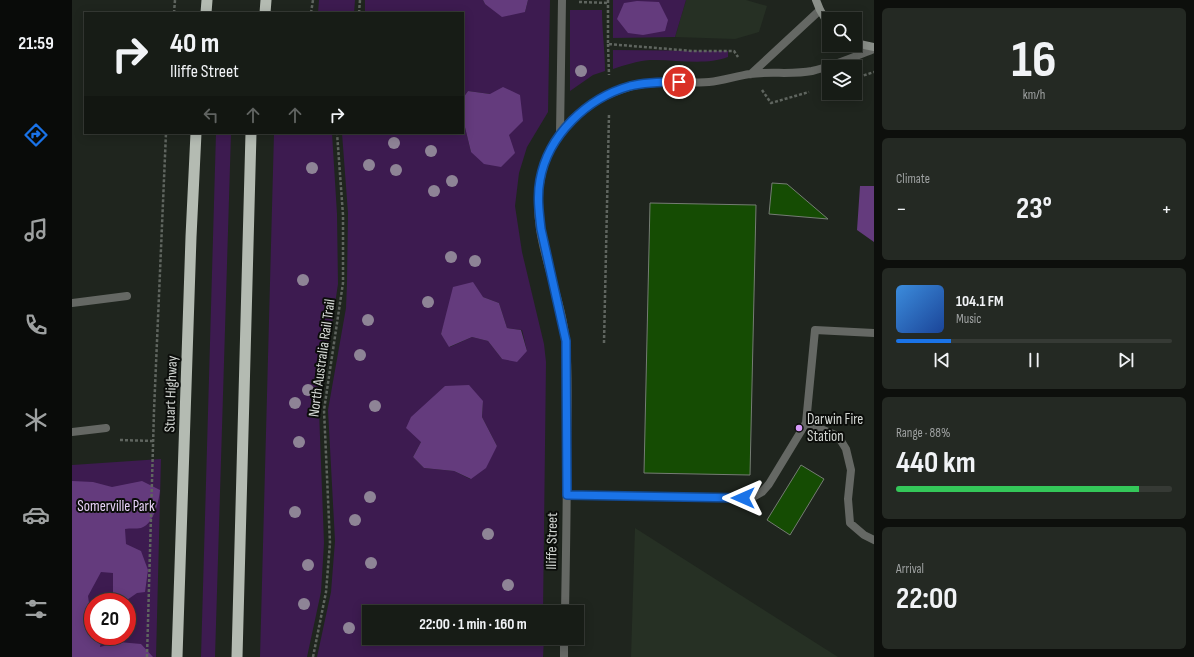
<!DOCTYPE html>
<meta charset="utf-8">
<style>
body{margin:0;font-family:"Sofia Sans Condensed",sans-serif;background:#242923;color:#f1f3f6;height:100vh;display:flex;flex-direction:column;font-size:15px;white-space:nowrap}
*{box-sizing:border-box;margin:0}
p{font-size:13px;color:#9ea1a1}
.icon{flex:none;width:22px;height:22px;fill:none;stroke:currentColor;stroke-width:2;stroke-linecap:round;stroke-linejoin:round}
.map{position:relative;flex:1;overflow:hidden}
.side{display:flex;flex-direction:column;gap:8px;padding:8px;background:#0d0f0c;width:320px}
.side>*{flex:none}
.banner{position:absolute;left:12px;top:12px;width:380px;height:122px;border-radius:0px;box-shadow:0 2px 10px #0003,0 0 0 1px #363a35;background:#171c16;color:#f1f3f6;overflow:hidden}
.tools{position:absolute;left:750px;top:12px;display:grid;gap:8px}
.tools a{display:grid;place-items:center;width:40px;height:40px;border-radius:0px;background:#171c16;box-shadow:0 2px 10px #0003,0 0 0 1px #363a35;font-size:20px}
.speed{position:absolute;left:12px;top:593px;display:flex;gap:8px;font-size:20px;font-weight:700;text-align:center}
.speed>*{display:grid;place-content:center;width:52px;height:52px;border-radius:50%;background:#171c16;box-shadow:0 2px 10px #0003,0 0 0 1px #363a35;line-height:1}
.speed .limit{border:6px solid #d22;background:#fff;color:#111}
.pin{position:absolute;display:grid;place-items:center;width:34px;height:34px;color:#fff;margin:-17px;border:2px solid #fff;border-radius:50%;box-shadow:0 1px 4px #0007}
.me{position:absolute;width:44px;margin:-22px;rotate:270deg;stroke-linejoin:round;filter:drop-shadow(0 0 3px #0008)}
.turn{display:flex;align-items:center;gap:14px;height:84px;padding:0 20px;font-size:18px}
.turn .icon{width:52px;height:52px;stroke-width:2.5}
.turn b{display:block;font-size:28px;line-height:34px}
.lanes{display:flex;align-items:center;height:38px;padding:0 20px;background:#0003;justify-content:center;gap:20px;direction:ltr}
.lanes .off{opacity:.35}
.big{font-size:30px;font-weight:700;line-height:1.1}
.side .tile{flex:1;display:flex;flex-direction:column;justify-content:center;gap:6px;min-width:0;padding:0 14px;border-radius:6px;background:#242923}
.side .dial{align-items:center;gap:0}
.dial b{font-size:52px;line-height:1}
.song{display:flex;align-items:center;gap:12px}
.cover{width:48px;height:48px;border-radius:6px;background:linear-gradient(135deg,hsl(210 70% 55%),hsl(220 70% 35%))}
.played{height:4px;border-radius:2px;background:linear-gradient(90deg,#1a73e8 20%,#363a35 20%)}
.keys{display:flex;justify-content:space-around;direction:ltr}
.heat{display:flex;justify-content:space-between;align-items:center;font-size:22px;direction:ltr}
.charge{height:6px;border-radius:3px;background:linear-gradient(90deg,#34c759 88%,#363a35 0)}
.trip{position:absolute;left:290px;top:605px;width:222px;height:40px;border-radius:0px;background:#171c16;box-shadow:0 2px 10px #0003,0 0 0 1px #363a35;font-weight:700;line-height:40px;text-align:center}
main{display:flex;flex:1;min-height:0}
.tabs{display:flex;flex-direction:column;width:72px;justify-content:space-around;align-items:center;background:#090b09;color:#9ea1a1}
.tabs .icon{width:28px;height:28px}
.tabs .on{color:#1a73e8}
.tabs b{font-size:18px;color:#f1f3f6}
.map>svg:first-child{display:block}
</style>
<main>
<nav class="tabs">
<b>21:59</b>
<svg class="icon on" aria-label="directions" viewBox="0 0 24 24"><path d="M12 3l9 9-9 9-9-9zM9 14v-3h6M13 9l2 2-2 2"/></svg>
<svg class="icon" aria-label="music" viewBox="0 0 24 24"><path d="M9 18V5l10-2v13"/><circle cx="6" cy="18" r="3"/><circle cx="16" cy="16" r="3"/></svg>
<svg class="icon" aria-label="phone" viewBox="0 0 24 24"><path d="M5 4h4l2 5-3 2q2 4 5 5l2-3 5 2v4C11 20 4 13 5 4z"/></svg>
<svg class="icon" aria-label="climate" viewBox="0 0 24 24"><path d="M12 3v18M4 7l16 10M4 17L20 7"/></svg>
<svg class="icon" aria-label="car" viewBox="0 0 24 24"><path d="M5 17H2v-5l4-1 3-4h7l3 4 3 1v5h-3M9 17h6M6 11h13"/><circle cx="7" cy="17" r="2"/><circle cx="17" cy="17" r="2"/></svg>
<svg class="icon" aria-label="filters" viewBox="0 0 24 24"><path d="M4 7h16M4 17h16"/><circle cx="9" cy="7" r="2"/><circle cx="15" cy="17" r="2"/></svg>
</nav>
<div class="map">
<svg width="802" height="657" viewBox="0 0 802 657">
<rect width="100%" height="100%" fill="#1f251e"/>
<path fill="#263024" d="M614 0H674L695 6 687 32 663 39 603 37Z
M563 528 766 657H559Z"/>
<path fill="#3d1b50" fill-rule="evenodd" d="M247 0H283L282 13H246Z
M293 0H411L413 4 453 12 456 0H478L476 112 455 147 447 173 443 206 450 252 472 344 474 362 471 612H297V638H472L471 657H245L259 592 263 541 256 410 274 308 275 283 276 213 270 133H391V119L399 152 418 94 396 91 391 98V13H293ZM411 297 427 303 435 328 450 330 455 351 430 359 416 341 400 337 378 347 369 334 377 307ZM411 401 410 417 425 446 398 479 382 471 352 468 341 457 349 442Z
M541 0H614L603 37 541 38Z
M498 10H530C530 31 533 50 533 71L521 75 498 91Z
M541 50 656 51V57C632 66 603 59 578 60 565 61 553 65 541 69Z
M144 133H159L143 657H129Z
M202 133H260L265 214 266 284 247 410 252 543 249 592 235 657H188Z
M89 459 84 657H0V465ZM21 602H55V636H21Z"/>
<path fill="#643b7d" d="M411 0H456L453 12 430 17 413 4Z
M565 1 587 2 596 20 593 31 571 35 556 33 545 19 552 3Z
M431 87 448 95 451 121 437 135 443 153 429 167 412 164 399 152 391 119V98L396 91 418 94Z
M788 186H802V242L785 230Z
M401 282 411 297 427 303 435 328 449 330 455 351 445 362 430 359 416 341 400 337 377 347 369 334 381 287Z
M397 385 411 401 410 417 425 446 414 468 399 479 382 471 352 468 341 457 349 442 334 428 339 417 373 386Z
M0 481 21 482 40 487 70 481 88 490C87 501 82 524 69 528 64 529 58 528 53 529L54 544 69 551 76 570 73 592 65 593 55 600 41 593V573L29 572 16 596 19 617 21 618V636H30L28 647 47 642 69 644 81 657H0Z"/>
<path fill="#154c03" stroke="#757c74" d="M700 183 715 184 756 219 697 214Z
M578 203 684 205 678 475 572 473Z
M729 465 752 479 718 535 695 520Z"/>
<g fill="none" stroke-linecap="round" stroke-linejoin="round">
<path stroke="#5f655f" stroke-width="2.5" stroke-dasharray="3 2" stroke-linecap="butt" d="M536 0V44L621 51H662L666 57
M507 2 536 3
M102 13 103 0
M239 13 241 0
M287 13 288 0
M536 44 537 75
M787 77 802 72
M690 90 699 103 737 92
M532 343 537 114
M48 440 81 441
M75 657 82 411 94 133
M241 657 254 592 258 543 252 410 271 283V215L265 133"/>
<path stroke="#656864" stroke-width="8" d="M488 134 490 0
M0 303 55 296
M734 423 766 436 774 449 779 470 776 499 778 523 792 535 802 540
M495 495 671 498 681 497 690 492 697 484 734 423 743 330 802 333"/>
<path stroke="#656864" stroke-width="8" d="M679 74 748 10
M0 432 34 428
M493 612C494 557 495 502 495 447 495 413 497 378 494 344 490 289 456 235 469 178 477 137 509 104 548 90 577 79 607 84 637 82 651 81 664 76 678 74 698 71 720 75 740 71 761 66 782 57 802 49
M492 638V657"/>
<path stroke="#8a8f89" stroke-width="8" d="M744 0 748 10 757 25
M783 43 802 47"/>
<path stroke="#b4bbb2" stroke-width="11" d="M134 13 135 0
M193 13 194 0
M105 657 119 237 124 133
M165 657 179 133"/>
</g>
<g fill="#8e8496">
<circle cx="509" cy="71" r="6"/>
<circle cx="322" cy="143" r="6"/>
<circle cx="359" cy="151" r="6"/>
<circle cx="297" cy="165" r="6"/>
<circle cx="240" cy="168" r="6"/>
<circle cx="324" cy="170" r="6"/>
<circle cx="380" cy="181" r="6"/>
<circle cx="362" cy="191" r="6"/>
<circle cx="379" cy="257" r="6"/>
<circle cx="403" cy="261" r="6"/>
<circle cx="231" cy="280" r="6"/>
<circle cx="356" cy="302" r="6"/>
<circle cx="296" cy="320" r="6"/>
<circle cx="288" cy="355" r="6"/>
<circle cx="236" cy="390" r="6"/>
<circle cx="223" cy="403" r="6"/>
<circle cx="303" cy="406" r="6"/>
<circle cx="227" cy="442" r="6"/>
<circle cx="298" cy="497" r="6"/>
<circle cx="223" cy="512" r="6"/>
<circle cx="283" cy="520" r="6"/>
<circle cx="416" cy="534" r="6"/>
<circle cx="299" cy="563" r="6"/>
<circle cx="236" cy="565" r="6"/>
<circle cx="436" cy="585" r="6"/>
<circle cx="232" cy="604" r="6"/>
<circle cx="277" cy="628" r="6"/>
</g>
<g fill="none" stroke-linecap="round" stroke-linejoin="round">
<defs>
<path id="route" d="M607 82C591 82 574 82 558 86 515 98 476 135 468 180 465 196 467 212 469 229L494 341 495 495 671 498"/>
</defs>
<use href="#route" stroke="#114b97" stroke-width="10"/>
<use href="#route" stroke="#1a73e8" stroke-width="7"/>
</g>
<circle fill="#d69bfa" stroke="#0b0d0a" stroke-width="1.5" cx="727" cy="428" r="4"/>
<g text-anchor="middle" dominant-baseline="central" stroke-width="4" stroke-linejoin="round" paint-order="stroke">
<g font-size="15" fill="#d4d8d4" stroke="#0b0d0a">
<text transform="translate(250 358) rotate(-82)">North Australia Rail Trail</text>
<text transform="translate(99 394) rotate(-88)">Stuart Highway</text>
<text transform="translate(480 541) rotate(-89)">Iliffe Street</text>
</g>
<g font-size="15" fill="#d4d8d4" stroke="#0b0d0a" text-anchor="start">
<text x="735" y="419">Darwin Fire<tspan x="735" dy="17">Station</tspan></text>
</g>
<g font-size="15" fill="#e8d2f8" stroke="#0b0d0a">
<text x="44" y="506">Somerville Park</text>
</g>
</g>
</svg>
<div class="tools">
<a><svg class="icon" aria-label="search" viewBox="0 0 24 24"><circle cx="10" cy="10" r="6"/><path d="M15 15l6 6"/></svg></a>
<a><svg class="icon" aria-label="layers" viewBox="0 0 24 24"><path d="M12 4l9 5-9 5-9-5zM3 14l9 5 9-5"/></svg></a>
</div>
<div class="speed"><div class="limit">20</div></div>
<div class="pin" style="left:607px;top:82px;background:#d93025"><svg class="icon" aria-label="arrive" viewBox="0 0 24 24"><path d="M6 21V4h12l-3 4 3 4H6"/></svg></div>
<svg class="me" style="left:671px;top:498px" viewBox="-20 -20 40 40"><path d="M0-17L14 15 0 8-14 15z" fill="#1a73e8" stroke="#fff" stroke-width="4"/></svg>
<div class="trip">22:00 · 1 min · 160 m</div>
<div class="banner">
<div class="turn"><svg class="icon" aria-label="right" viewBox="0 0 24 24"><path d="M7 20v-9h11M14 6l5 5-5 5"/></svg><div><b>40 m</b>Iliffe Street</div></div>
<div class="lanes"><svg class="icon off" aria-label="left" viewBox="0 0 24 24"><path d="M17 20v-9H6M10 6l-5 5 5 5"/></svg><svg class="icon off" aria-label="ahead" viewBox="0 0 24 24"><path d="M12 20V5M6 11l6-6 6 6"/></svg><svg class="icon off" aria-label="ahead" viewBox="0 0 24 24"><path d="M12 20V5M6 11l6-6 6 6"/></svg><svg class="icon" aria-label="right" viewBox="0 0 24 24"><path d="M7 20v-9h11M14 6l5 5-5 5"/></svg></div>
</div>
</div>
<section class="side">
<div class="tile dial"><b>16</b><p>km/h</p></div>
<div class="tile"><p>Climate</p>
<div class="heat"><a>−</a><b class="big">23°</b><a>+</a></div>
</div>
<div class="tile">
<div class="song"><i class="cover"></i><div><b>104.1 FM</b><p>Music</p></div></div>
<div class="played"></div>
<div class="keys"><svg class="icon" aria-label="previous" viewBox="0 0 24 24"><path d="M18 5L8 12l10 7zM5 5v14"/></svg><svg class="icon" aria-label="pause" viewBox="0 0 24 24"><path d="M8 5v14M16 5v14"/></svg><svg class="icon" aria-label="next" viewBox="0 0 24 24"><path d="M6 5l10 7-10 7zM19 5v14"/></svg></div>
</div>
<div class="tile"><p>Range · 88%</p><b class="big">440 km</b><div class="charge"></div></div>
<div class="tile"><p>Arrival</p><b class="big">22:00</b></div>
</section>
</main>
